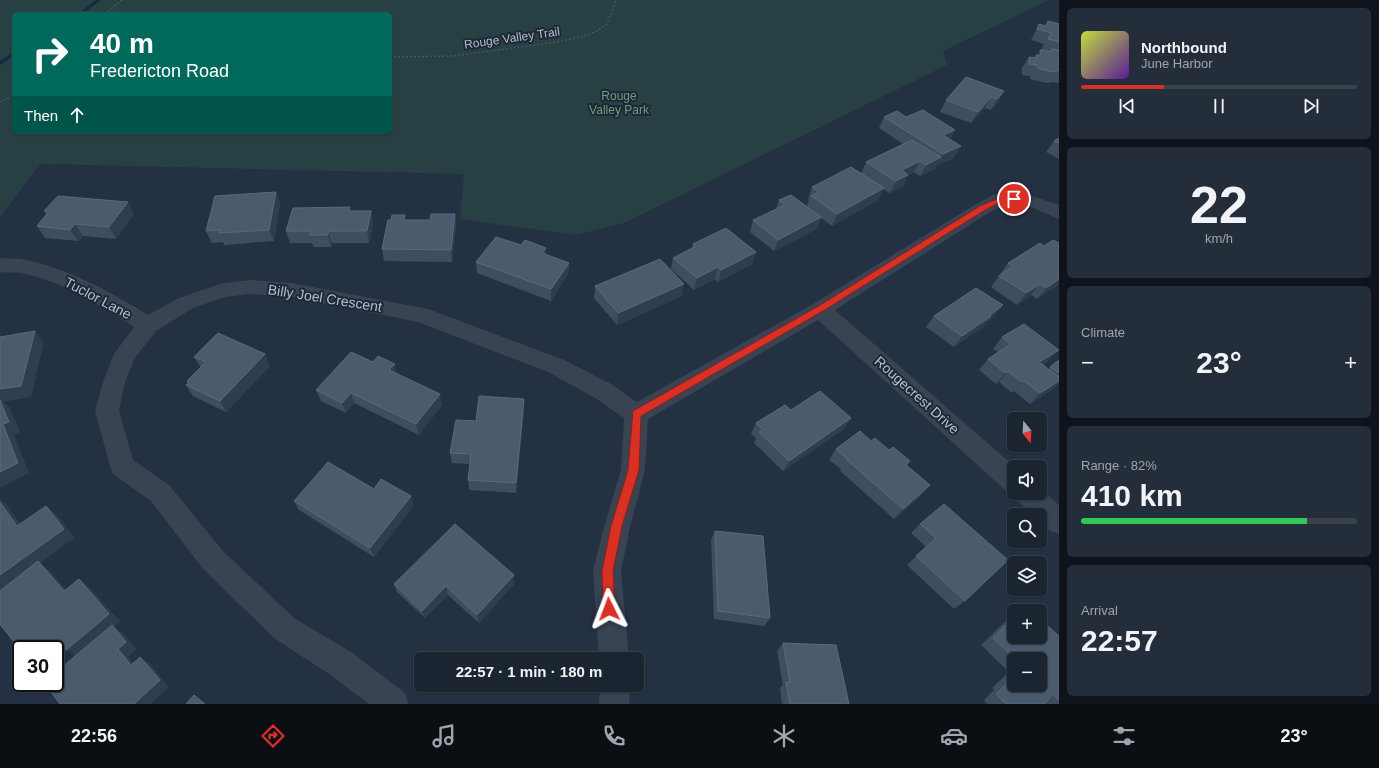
<!DOCTYPE html>
<meta charset="utf-8">
<style>
body{margin:0;font-family:Arial,sans-serif;background:#242d3a;color:#f1f3f6;height:100vh;display:flex;flex-direction:column;font-size:15px;white-space:nowrap}
*{box-sizing:border-box;margin:0}
p{font-size:13px;color:#a0a5ac}
.icon{flex:none;width:22px;height:22px;fill:none;stroke:currentColor;stroke-width:2;stroke-linecap:round;stroke-linejoin:round}
.map{position:relative;flex:1;overflow:hidden}
.panel{display:flex;flex-direction:column;gap:8px;padding:8px;background:#0f141c;width:320px}
.panel>*{flex:none}
.top-card{position:absolute;left:12px;top:12px;width:380px;height:122px;border-radius:6px;box-shadow:0 1px 3px #0004,0 0 0 1px #39424d;background:#00695c;color:#fff;overflow:hidden}
.needle{width:26px;rotate:162deg}
.fabs{position:absolute;left:1007px;top:412px;display:grid;gap:8px}
.fabs a{display:grid;place-items:center;width:40px;height:40px;border-radius:6px;background:#1b2532;box-shadow:0 1px 3px #0004,0 0 0 1px #39424d;font-size:20px}
.speed{position:absolute;left:12px;top:640px;display:flex;gap:8px;font-size:20px;font-weight:700;text-align:center}
.speed>*{display:grid;place-content:center;width:52px;height:52px;border-radius:50%;background:#1b2532;box-shadow:0 1px 3px #0004,0 0 0 1px #39424d;line-height:1}
.speed .limit{border:2px solid #111;border-radius:6px;background:#fff;color:#111}
.pin{position:absolute;display:grid;place-items:center;width:34px;height:34px;color:#fff;margin:-17px;border:2px solid #fff;border-radius:50%;box-shadow:0 1px 4px #0007}
.me{position:absolute;width:44px;margin:-22px;rotate:357deg;stroke-linejoin:round;filter:drop-shadow(0 0 3px #0008)}
.turn{display:flex;align-items:center;gap:14px;height:84px;padding:0 12px;font-size:18px}
.turn .icon{width:52px;height:52px;stroke-width:2.5}
.turn b{display:block;font-size:28px;line-height:34px}
.then{display:flex;align-items:center;height:38px;padding:0 12px;background:#0003;gap:8px;font-size:15px}
.big{font-size:30px;font-weight:600;line-height:1.1}
.panel .tile{flex:1;display:flex;flex-direction:column;justify-content:center;gap:6px;min-width:0;padding:0 14px;border-radius:6px;background:#242d3a}
.panel .dial{align-items:center;gap:0}
.dial b{font-size:52px;line-height:1}
.song{display:flex;align-items:center;gap:12px}
.cover{width:48px;height:48px;border-radius:6px;background:linear-gradient(135deg,hsl(70 70% 55%),hsl(270 70% 35%))}
.played{height:4px;border-radius:2px;background:linear-gradient(90deg,#d93025 30%,#39424d 30%)}
.keys{display:flex;justify-content:space-around;direction:ltr}
.heat{display:flex;justify-content:space-between;align-items:center;font-size:22px;direction:ltr}
.charge{height:6px;border-radius:3px;background:linear-gradient(90deg,#34c759 82%,#39424d 0)}
.trip{position:absolute;left:414px;top:652px;width:230px;height:40px;border-radius:6px;background:#1b2532;box-shadow:0 1px 3px #0004,0 0 0 1px #39424d;font-weight:600;line-height:40px;text-align:center}
.menu{display:flex;height:64px;justify-content:space-around;align-items:center;background:#0b0f14;color:#a0a5ac}
.menu .icon{width:28px;height:28px}
.menu .active{color:#d93025}
.menu b{font-size:18px;color:#f1f3f6}
main{display:flex;flex:1;min-height:0}
.map>svg:first-child{display:block}
</style>
<main>
<div class="map">
<svg width="1059" height="704" viewBox="0 0 1059 704">
<rect width="100%" height="100%" fill="#243143"/>
<path fill="#274043" fill-rule="evenodd" d="M0 0H1049L943 51 947 65 624 223 576 235 460 219 464 174 44 164 39 166 0 217ZM14 14H390V132H14Z"/>
<g fill="none" stroke-linecap="round" stroke-linejoin="round">
<path fill="#162842" fill-rule="evenodd" d="M96 0H101L82 14H77Z
M14 52V56L0 65V61Z"/>
<path stroke="#40595b" stroke-width="1.5" stroke-dasharray="2 2" stroke-linecap="butt" d="M105 14 122 0
M390 57 452 56 550 43 581 37 597 31 607 24 616 0
M0 102 14 96"/>
<path fill="#394352" fill-rule="evenodd" d="M1005 192 1026 194 1059 205V219L1033 208 1019 204H1006L990 212 835 310 1015 467 1014 493H1040V488L1059 505V534L1050 531 1040 522V515H1033L1018 501 1014 493 1005 490 818 320 648 419 645 470 630 527 621 571 629 659H599L593 571 604 527 621 470 624 418 595 398 548 372 418 322 292 297 251 294 225 297 193 308 156 331 135 358 125 382 119 411 133 460 169 485 223 551 294 618 351 652 405 693 409 704H369L329 674 274 638 203 569 151 501 113 474 110 466 95 411 103 382 114 354 134 327C99 305 63 281 21 273 14 272 7 273 0 272V258C7 259 14 258 22 259 68 268 109 291 148 315L179 298 223 283 251 280 292 283 428 309 564 360 611 384 637 402 813 304 976 204 993 195Z
M600 685H630L629 704H599Z"/>
</g>
<path fill="#3f4d61" fill-rule="evenodd" d="M1059 23V83L1051 82 1050 83H1047L1033 80 1030 79V76L1022 75V68L1029 57 1034 58 1036 55H1038L1040 50H1041L1044 44 1031 40 1039 24 1046 26 1058 24Z
M1004 91 998 102 991 110 985 108 971 123 940 112 946 100Z
M884 117H906L955 130 950 139 954 158 936 166 935 169 920 176 914 172 908 175 903 186 890 193 883 189 878 200 832 226 821 218 817 229 774 251 750 232 753 220 776 209 779 200 807 206 809 200 808 199 812 187 861 174 866 162 903 144 879 128Z
M1059 138V159L1046 152 1054 141Z
M276 192 280 203 274 241 224 245 223 242 212 243 206 231Z
M44 211 134 214 116 239 83 236 78 241 45 238 37 226 47 215Z
M351 211H371L373 223 369 243H332L331 247H314L312 243H290L286 231Z
M455 214 456 226 452 262 384 261 382 249 406 220H430Z
M693 244 756 252 752 264 718 282 715 279 694 290 671 269 673 258 692 249Z
M521 245 546 248V255L569 263 568 274 551 301 477 273 476 262Z
M1008 263 1059 284 1037 299 1031 295 1017 305 991 287Z
M595 286 682 296 617 325 594 298Z
M934 316 994 317 987 322 983 327 954 347 926 327Z
M1002 337 1048 361 1043 365 1048 369 1059 360V383L1051 390 1030 404 1014 391 1012 393 999 382 996 384 979 370 988 359 998 352 993 349Z
M194 357 270 366 226 412 193 396 186 385 188 383 187 381 201 368Z
M373 362 397 374 442 405 419 435 354 403 346 413 321 401 316 390Z
M524 410 516 493 469 490 468 480 470 464 452 463 450 453 476 421Z
M791 410 851 418 844 429 783 471 754 443 756 438 751 434 756 423Z
M871 441 910 461 907 465 922 495 894 519 840 471 841 469 829 460 836 449Z
M374 489 411 496 413 506 374 557 299 510 294 501Z
M944 504 965 601 954 609 907 565 926 547 911 533 920 524Z
M715 531 770 618 764 626 714 619 711 540Z
M514 575V584L479 623 448 595 425 618 397 592 394 584Z
M1025 606 1031 611H1017Z
M1014 613V637L1059 636V704H987L984 700 994 690 992 688 1009 672 981 645ZM1014 659H1040L1014 685Z
M783 643 849 704H782L780 688 783 685 777 651Z"/>
<path fill="#2f3d50" d="M1004 91 998 102 991 110 997 99Z
M991 97 985 108 971 123 978 112Z
M955 130 949 141 943 135Z
M961 146 954 158 937 166 943 154Z
M941 157 935 169 920 176 926 165Z
M920 161 914 172 908 175 903 186 890 193 902 170Z
M884 188 878 200 832 226 837 214Z
M276 192 280 203 274 241 269 230Z
M128 202 134 214 116 239 109 227Z
M371 211 373 223 369 243 367 231Z
M455 214 456 226 452 262 451 250Z
M821 217 817 229 774 251 778 240Z
M75 224 83 236 78 241 70 230Z
M328 231 332 243 331 247 328 235Z
M546 248V259L542 253Z
M756 252 752 264 718 282 721 270Z
M569 263 568 274 551 301V289Z
M718 267 715 279 694 290 697 278Z
M1059 279V284L1037 299 1046 288Z
M684 284 682 296 617 325 618 313Z
M1040 284 1031 295 1017 305 1026 293Z
M1003 305 994 317 987 322 983 327 954 347 962 336Z
M35 331 44 343 31 397 3 402 10 408 20 432 14 435 29 473 0 488V472L3 424 0 402V389Z
M1059 350 1048 361 1029 373 1039 362Z
M265 354 270 366 226 412 220 401Z
M395 364 397 375 389 370Z
M1008 371 999 382 996 384 1005 373Z
M1024 381 1012 393 1022 382Z
M1059 381V382L1051 390 1030 404 1040 393Z
M351 393 354 403 346 413 342 403Z
M440 394 442 405 419 435 416 424Z
M524 399V410L516 493V483Z
M851 418 844 429 783 471 789 461Z
M930 485 922 495 894 519 903 509Z
M411 496 413 506 374 557 370 548Z
M0 499 6 504 29 535 17 526 0 502Z
M46 506 57 515 75 538 40 563 49 570 75 600 0 593V575Z
M514 575V584L479 623 477 615Z
M79 579 90 588 120 621 114 627 122 632 137 649 128 657 142 672 78 658 68 651 55 662V649H50Z
M446 586 448 595 425 618 422 611Z
M140 657 150 664 169 687 151 704H134Z"/>
<path fill="#4c5a6d" stroke="#5c697c" d="M1048 21 1059 24V42L1048 39 1051 33 1037 29 1039 24 1046 26Z
M1052 49 1059 50V70H1057V71L1054 72 1040 69 1037 67V65L1029 64V57L1037 58 1036 55H1041L1040 50 1052 52Z
M966 77 1004 91 997 99 991 97 978 112 946 100Z
M923 110 955 130 943 135 961 146 943 154 884 117 897 111 906 117Z
M1059 138V143L1054 141Z
M912 140 941 157 926 165 920 161 902 170 908 175 895 181 866 162Z
M851 167 884 188 837 214 811 196 819 192 812 187Z
M276 192 269 230 219 233 220 230 206 231 215 196Z
M791 195 821 217 778 240 753 220 785 205 779 200Z
M58 196 128 202 109 227 75 224 70 230 37 226 49 211H44Z
M350 207 349 211H371L367 231H328V235H310L311 231H286L293 208Z
M431 214H455L451 250 382 249 388 220H391L392 215H405L404 220H430Z
M726 228 756 252 721 270 718 267 697 278 673 258 696 246 693 244Z
M496 237 521 245 525 240 546 248 542 253 569 263 551 289 476 262Z
M1053 240 1059 243V279L1046 288 1040 284 1026 293 999 276 1013 266 1008 263 1040 243 1044 246Z
M660 259 684 284 618 313 595 286Z
M976 288 1003 305 990 315 991 316 962 336 934 316Z
M1024 324 1059 350 1039 362 1059 377V381L1040 393 1024 381 1022 382 1008 371 1005 373 988 359 1011 344 1002 337Z
M35 331 21 386 0 389V337Z
M218 333 265 354 220 401 186 385 189 382 187 381 206 362 194 357Z
M351 352 373 362 378 356 395 364 389 370 440 394 416 424 351 393 342 403 316 390Z
M1059 360V373L1050 367Z
M820 391 851 418 789 461 759 432 763 430 756 423 785 405 791 410Z
M479 396 524 399 516 483 468 480 471 454 450 453 456 420 476 421Z
M0 400 9 422 3 424 18 463 0 472Z
M860 431 871 441 875 438 889 450 893 447 910 461 906 465 930 485 903 509 847 460H848L836 449Z
M328 462 374 489 381 479 411 496 370 548 294 501Z
M0 502 17 526 46 506 64 529 0 575Z
M944 504 1008 560 965 601 916 556 936 538 920 524Z
M455 524 514 575 477 615 446 586 422 611 394 584Z
M715 531 763 536 770 618 718 611Z
M38 561 64 591 79 579 109 614 66 650 59 641 50 649H21V651L0 624V591Z
M1025 606 1031 611H1020Z
M1014 617V637H1040V619L1059 636V700L1053 694 1044 704H1006L996 694 1007 683 1005 682 1014 672V685H1040V659H1015L993 638Z
M112 625 126 642 118 649 131 665 140 657 160 680 134 704H60L44 683H55V673Z
M783 643 836 645 849 704H790L786 682H790Z
M194 695 205 704H186Z"/>
<path fill="#d93025" stroke="#8d1f18" d="M1004 196H1014L1018 199 1014 201 1005 200 985 210 823 311 641 416 639 470 622 526 613 571 615 609 613 613 609 615 605 613 603 609 602 571 611 526 628 470 633 411 817 307 980 206Z"/>
<g text-anchor="middle" dominant-baseline="central" stroke-width="4" stroke-linejoin="round" paint-order="stroke">
<g font-size="12" fill="#b6becc" stroke="#1e2837">
<text transform="translate(512 38) rotate(-8)">Rouge Valley Trail</text>
</g>
<g font-size="12" fill="#6c9e78" stroke="#1e2837">
<text x="619" y="96">Rouge<tspan x="619" dy="14">Valley Park</tspan></text>
</g>
<g font-size="14" fill="#b6becc" stroke="#1e2837">
<text transform="translate(98 298) rotate(28)">Tuclor Lane</text>
<text transform="translate(325 298) rotate(9)">Billy Joel Crescent</text>
<text transform="translate(917 395) rotate(42)">Rougecrest Drive</text>
</g>
</g>
</svg>
<div class="fabs">
<a><svg class="needle" viewBox="-14 -14 28 28"><path d="M0-13l5 13h-10z" fill="#e53935"/><path d="M0 13l5-13h-10z" fill="#a0a5ac"/></svg></a>
<a><svg class="icon" aria-label="sound" viewBox="0 0 24 24"><path d="M4 9h4l5-4v14l-5-4H4zM17 9q2 3 0 6"/></svg></a>
<a><svg class="icon" aria-label="search" viewBox="0 0 24 24"><circle cx="10" cy="10" r="6"/><path d="M15 15l6 6"/></svg></a>
<a><svg class="icon" aria-label="layers" viewBox="0 0 24 24"><path d="M12 4l9 5-9 5-9-5zM3 14l9 5 9-5"/></svg></a>
<a>+</a>
<a>−</a>
</div>
<div class="speed"><div class="limit">30</div></div>
<div class="pin" style="left:1014px;top:199px;background:#d93025"><svg class="icon" aria-label="arrive" viewBox="0 0 24 24"><path d="M6 21V4h12l-3 4 3 4H6"/></svg></div>
<svg class="me" style="left:609px;top:609px" viewBox="-20 -20 40 40"><path d="M0-17L14 15 0 8-14 15z" fill="#d93025" stroke="#fff" stroke-width="4"/></svg>
<div class="trip">22:57 · 1 min · 180 m</div>
<div class="top-card">
<div class="turn"><svg class="icon" aria-label="right" viewBox="0 0 24 24"><path d="M7 20v-9h11M14 6l5 5-5 5"/></svg><div><b>40 m</b>Fredericton Road</div></div>
<div class="then">Then<svg class="icon" aria-label="ahead" viewBox="0 0 24 24"><path d="M12 20V5M6 11l6-6 6 6"/></svg></div>
</div>
</div>
<section class="panel">
<div class="tile">
<div class="song"><i class="cover"></i><div><b>Northbound</b><p>June Harbor</p></div></div>
<div class="played"></div>
<div class="keys"><svg class="icon" aria-label="previous" viewBox="0 0 24 24"><path d="M18 5L8 12l10 7zM5 5v14"/></svg><svg class="icon" aria-label="pause" viewBox="0 0 24 24"><path d="M8 5v14M16 5v14"/></svg><svg class="icon" aria-label="next" viewBox="0 0 24 24"><path d="M6 5l10 7-10 7zM19 5v14"/></svg></div>
</div>
<div class="tile dial"><b>22</b><p>km/h</p></div>
<div class="tile"><p>Climate</p>
<div class="heat"><a>−</a><b class="big">23°</b><a>+</a></div>
</div>
<div class="tile"><p>Range · 82%</p><b class="big">410 km</b><div class="charge"></div></div>
<div class="tile"><p>Arrival</p><b class="big">22:57</b></div>
</section>
</main>
<nav class="menu">
<b>22:56</b>
<svg class="icon active" aria-label="directions" viewBox="0 0 24 24"><path d="M12 3l9 9-9 9-9-9zM9 14v-3h6M13 9l2 2-2 2"/></svg>
<svg class="icon" aria-label="music" viewBox="0 0 24 24"><path d="M9 18V5l10-2v13"/><circle cx="6" cy="18" r="3"/><circle cx="16" cy="16" r="3"/></svg>
<svg class="icon" aria-label="phone" viewBox="0 0 24 24"><path d="M5 4h4l2 5-3 2q2 4 5 5l2-3 5 2v4C11 20 4 13 5 4z"/></svg>
<svg class="icon" aria-label="climate" viewBox="0 0 24 24"><path d="M12 3v18M4 7l16 10M4 17L20 7"/></svg>
<svg class="icon" aria-label="car" viewBox="0 0 24 24"><path d="M5 17H2v-5l4-1 3-4h7l3 4 3 1v5h-3M9 17h6M6 11h13"/><circle cx="7" cy="17" r="2"/><circle cx="17" cy="17" r="2"/></svg>
<svg class="icon" aria-label="filters" viewBox="0 0 24 24"><path d="M4 7h16M4 17h16"/><circle cx="9" cy="7" r="2"/><circle cx="15" cy="17" r="2"/></svg>
<b>23°</b>
</nav>
